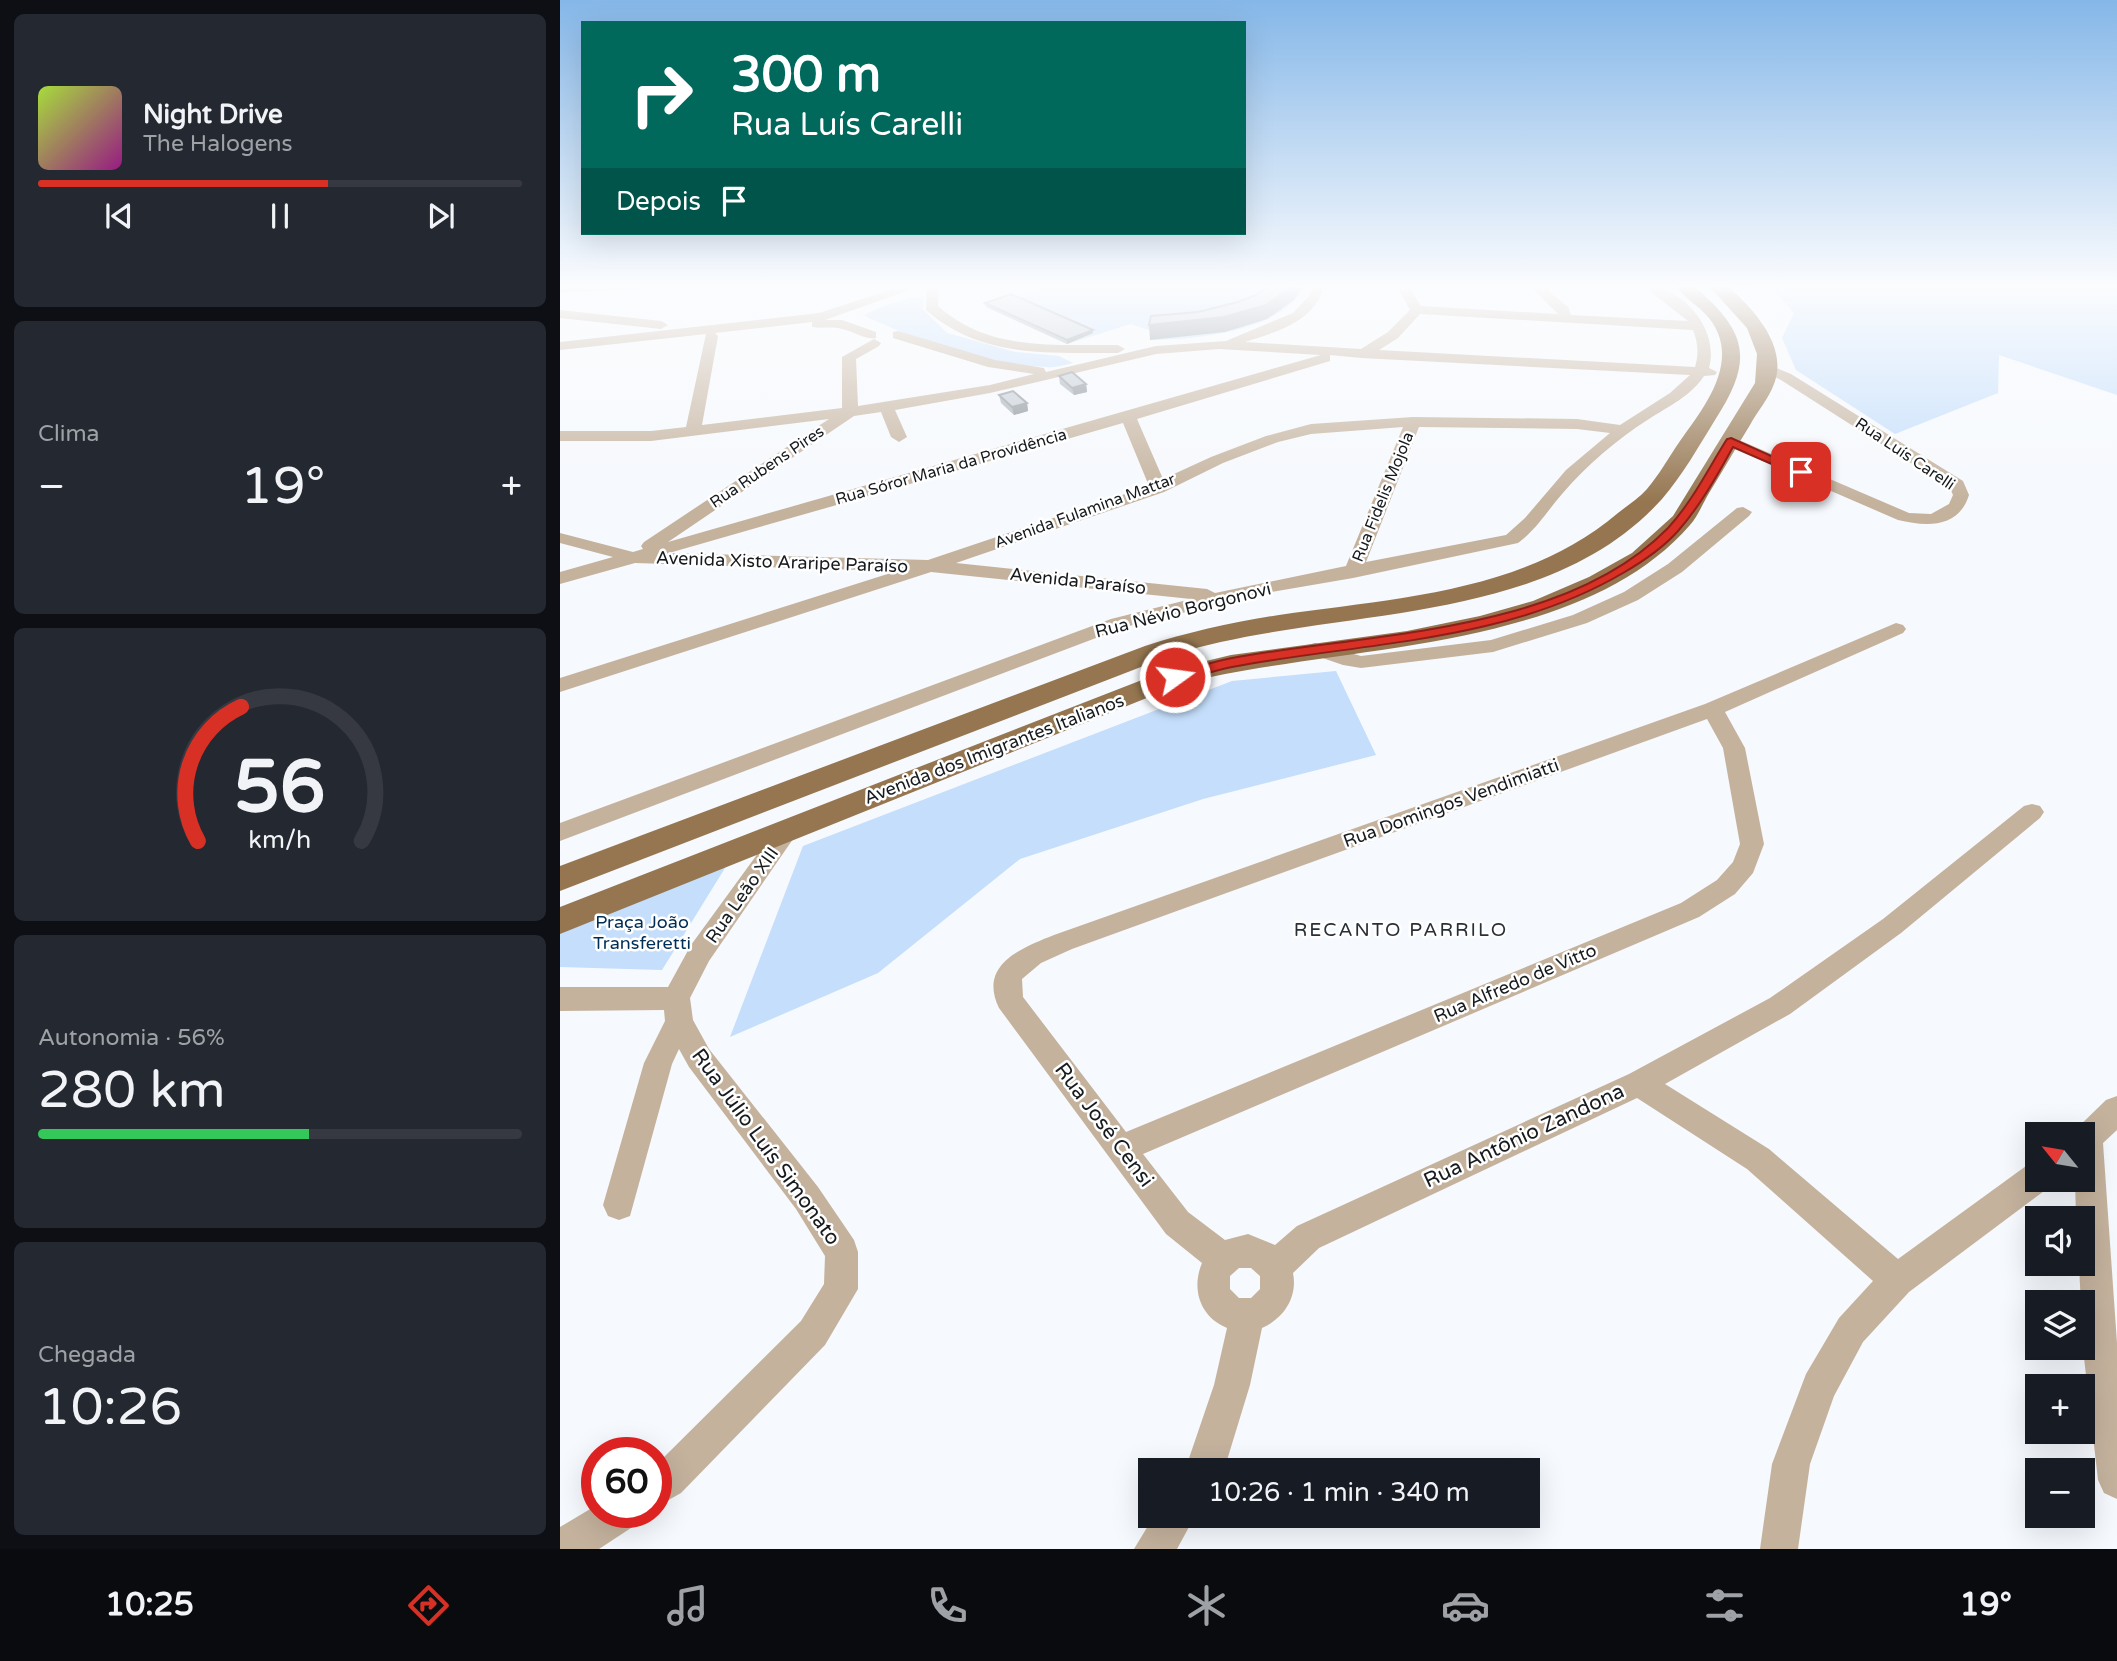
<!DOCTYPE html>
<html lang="pt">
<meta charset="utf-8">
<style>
body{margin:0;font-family:"Varela Round",sans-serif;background:#242831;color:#f1f3f6;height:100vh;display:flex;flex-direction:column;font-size:26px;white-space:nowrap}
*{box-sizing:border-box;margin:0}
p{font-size:23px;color:#9ea1a6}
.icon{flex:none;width:38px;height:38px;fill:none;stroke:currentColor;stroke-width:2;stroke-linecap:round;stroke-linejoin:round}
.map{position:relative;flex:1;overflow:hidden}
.drawer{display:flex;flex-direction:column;gap:14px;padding:14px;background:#0d0f14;width:560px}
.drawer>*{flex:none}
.top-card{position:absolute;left:21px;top:21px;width:665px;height:214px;border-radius:0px;box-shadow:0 7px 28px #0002;background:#00695c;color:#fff;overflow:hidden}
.needle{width:46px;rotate:300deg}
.fabs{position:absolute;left:1465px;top:1122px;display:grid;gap:14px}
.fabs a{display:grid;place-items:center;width:70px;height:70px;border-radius:0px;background:#171b24;box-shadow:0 7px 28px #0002;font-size:35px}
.speed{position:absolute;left:21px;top:1437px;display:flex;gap:14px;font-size:35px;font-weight:700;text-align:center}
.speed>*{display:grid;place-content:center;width:91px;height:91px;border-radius:50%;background:#171b24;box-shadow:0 7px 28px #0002;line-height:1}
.speed .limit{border:10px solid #d22;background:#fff;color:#111}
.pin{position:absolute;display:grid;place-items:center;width:60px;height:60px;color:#fff;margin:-30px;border-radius:14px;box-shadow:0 4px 10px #0006}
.me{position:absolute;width:77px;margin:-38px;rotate:76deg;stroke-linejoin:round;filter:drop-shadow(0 0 5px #0008)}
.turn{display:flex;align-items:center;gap:24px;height:147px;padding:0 35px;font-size:32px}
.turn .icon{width:91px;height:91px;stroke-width:2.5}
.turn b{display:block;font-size:49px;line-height:60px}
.then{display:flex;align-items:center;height:66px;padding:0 35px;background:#0003;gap:14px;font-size:26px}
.big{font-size:52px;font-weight:600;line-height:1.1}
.drawer .widget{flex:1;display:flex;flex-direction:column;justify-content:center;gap:10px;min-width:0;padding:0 24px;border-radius:10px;background:#242831}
.drawer .dial{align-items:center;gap:0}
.dial svg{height:182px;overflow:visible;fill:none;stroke:#363941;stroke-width:7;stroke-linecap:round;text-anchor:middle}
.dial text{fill:#f1f3f6;stroke:none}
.song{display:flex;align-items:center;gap:21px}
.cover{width:84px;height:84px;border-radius:10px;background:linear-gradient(135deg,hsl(80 70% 55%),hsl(310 70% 35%))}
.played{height:7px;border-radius:4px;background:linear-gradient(90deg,#d93025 60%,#363941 60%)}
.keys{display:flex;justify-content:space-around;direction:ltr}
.heat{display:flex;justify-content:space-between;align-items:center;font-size:38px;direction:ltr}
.charge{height:10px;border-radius:5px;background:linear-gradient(90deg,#34c759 56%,#363941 0)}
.trip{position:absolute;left:578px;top:1458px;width:402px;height:70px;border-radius:0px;background:#171b24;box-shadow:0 7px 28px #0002;font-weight:600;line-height:70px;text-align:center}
.dock{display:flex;height:112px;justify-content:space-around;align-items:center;background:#090b0e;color:#9ea1a6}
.dock .icon{width:49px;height:49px}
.dock .current{color:#d93025}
.dock b{font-size:32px;color:#f1f3f6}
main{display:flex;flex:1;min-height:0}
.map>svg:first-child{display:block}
</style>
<main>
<section class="drawer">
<div class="widget">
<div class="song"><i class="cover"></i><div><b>Night Drive</b><p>The Halogens</p></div></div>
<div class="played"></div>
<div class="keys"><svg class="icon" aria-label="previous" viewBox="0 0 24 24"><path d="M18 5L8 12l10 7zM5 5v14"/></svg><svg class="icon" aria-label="pause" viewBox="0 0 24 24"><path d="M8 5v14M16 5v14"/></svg><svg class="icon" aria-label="next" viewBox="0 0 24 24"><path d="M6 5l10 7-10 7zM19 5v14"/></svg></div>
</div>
<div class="widget"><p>Clima</p>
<div class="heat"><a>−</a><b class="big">19°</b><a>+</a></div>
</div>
<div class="widget dial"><svg viewBox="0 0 100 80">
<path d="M14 69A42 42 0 1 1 86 69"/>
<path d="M14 69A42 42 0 0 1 33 10" stroke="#d93025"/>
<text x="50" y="56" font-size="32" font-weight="700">56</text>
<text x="50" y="72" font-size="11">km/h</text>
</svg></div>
<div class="widget"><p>Autonomia · 56%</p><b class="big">280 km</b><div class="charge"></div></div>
<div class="widget"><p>Chegada</p><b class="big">10:26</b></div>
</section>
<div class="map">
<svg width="1557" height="1549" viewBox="0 0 1557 1549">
<rect width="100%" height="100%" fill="#f6f9fd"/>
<path fill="#c4defb" d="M483 285H745C723 332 636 339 590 340L592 331 571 324 507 344 426 307 486 287Z
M1209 285H1557V395L1439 355 1438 393 1335 434 1236 370 1222 338 1234 313Z
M358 296 363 300V309L387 333 455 352 499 356 513 363C504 365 495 368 486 367 435 366 349 338 303 315L328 304Z
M776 671 816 755 643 799 460 859 318 973 170 1037 243 846 672 681Z
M173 855 102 970 0 967V926Z"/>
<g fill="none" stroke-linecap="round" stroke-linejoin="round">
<path fill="#c4b29d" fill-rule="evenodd" d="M0 285H99L93 289 0 292Z
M345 285H363L265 320H282L316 332V338C304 340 294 331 282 329 272 326 262 329 252 327V322L155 333 158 336 142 425 282 408V357L314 339 321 343 319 346 296 359 298 406 430 385 474 374 428 367 333 338V332L338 331 435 360 484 368 486 372 596 346 666 341 733 313 749 296 752 285H764C756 321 717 332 685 342L801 349 828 332 850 310 836 285H848L861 306 998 314 969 285H982L1008 307 1011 315 1128 321 1082 285C1121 285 1160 328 1149 368L1157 372 1155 375 1144 376C1131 396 1109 406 1089 419 1057 439 1026 466 1002 494 987 511 977 529 958 543L793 578 699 594 565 627 0 841V823L551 619 631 599 371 572 0 692V678L337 571 75 563 0 584V572L53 557 0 543V533L73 552 83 549 81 546 84 542 269 419 91 441H0V431H91L126 427 146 334 0 350V342L259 313ZM860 314 1133 330C1138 342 1139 355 1135 367L819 350 838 338ZM659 349 761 355 108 542 294 416 321 412 331 437 339 442 347 437 335 410 430 393 596 354ZM770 355 802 358 1130 375 1110 393 1060 425 1017 419 853 417 751 424 706 436 651 457 603 479 577 419 770 361ZM563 423 589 486 368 560 109 553ZM843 427 786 566 655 593 647 589 396 563 604 492 663 463 718 442 751 434ZM859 427 1017 429 1050 433 1006 470 965 518 946 535 806 562Z
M367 285H379L378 306C430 352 492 344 558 345L565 349 558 353C488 352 422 359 366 310Z
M0 310 101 321 108 325 101 329 0 318Z
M1209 365 1231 374 1403 481 1409 495C1399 528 1367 527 1338 520L1165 445 1163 442 1165 439H1177L1349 513 1371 514 1389 504 1393 495 1390 488 1221 380 1204 372V366Z
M1183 507 1192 512 1189 516 1122 572 1078 600 1027 623 933 652 801 668 783 665 748 653 745 649 748 645 755 643 801 656 931 640 1013 615 1064 592 1108 564 1177 508Z
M1336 623 1343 625 1346 629 1343 633 1165 712 1185 748 1204 844 1193 873 1175 894 1139 917 583 1154 628 1212 665 1240 688 1234 715 1245 737 1226 1069 1074 1210 998 1323 919 1464 806 1472 804 1480 806 1484 812 1480 818 1341 933 1230 1014 1105 1084 1209 1149 1338 1259 1466 1166 1477 1162V1180H1492L1488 1188 1349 1292 1303 1342 1274 1396 1250 1464 1238 1549H1200L1212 1464 1246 1374 1279 1318 1313 1281 1187 1169 1077 1098 759 1248 733 1273C738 1298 723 1319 702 1328L690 1385 664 1470H625L654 1385 667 1328C640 1317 631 1289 642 1263L606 1234 439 1008C418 965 461 948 494 935L1145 704ZM1147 719 1163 748 1180 844 1173 862 1157 880 1121 903 566 1132 463 997 462 979 481 963 512 949ZM679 1268H691L700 1276V1289L691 1298H679L670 1289V1276Z
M228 820 236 823 240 829 149 961 130 998 133 1020 149 1049 258 1187 294 1240 298 1252V1289L265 1345 121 1493 96 1507V1465L241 1321 264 1284 265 1256 236 1209 129 1067 119 1049 112 1064 70 1216 59 1220 48 1216 43 1205 84 1063 105 1021 104 1010 0 1011V987H108L131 945 220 823Z
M1557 1096V1130L1543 1143 1557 1343V1499L1544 1493 1538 1480 1523 1349 1519 1264H1522V1218H1516L1515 1180H1522V1134H1511L1546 1100Z
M37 1505V1512H79L74 1526 39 1549H0V1527Z
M594 1516H635L617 1549H574Z"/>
<path fill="#957650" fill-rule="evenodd" d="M1115 285H1133C1187 332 1195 358 1155 420 1139 446 1122 476 1102 499 983 631 768 605 612 655L0 891V866L585 646C629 632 673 622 719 615 835 598 964 593 1058 513 1068 505 1079 498 1087 489 1099 475 1109 457 1120 441 1145 406 1182 360 1149 318 1139 306 1124 298 1115 285Z
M1148 285H1166C1192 307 1229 346 1214 384 1209 398 1197 412 1190 425 1176 448 1163 470 1149 493 1143 503 1138 516 1130 525 1018 654 778 644 624 683L0 934V907L605 671 671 655 847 631 920 616 973 601 1029 577 1072 553 1113 516 1195 383 1197 354 1187 328Z"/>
</g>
<path fill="#a5adb5" d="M1172 285H1196V288H1176Z
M425 303 533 333 507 344 426 307Z
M499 376 526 384 527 392 514 395 500 384Z
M439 395 467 403 468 411 454 415 441 403Z"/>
<path fill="#868d93" d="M734 285H744L734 300 707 319 665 332 590 340 589 325 664 317Z
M533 330V333L507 344V340Z
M526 384 527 392 514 395 512 388Z
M467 403 468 411 454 415 452 407Z"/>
<path fill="#c0c9d2" stroke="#868d93" stroke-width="2" d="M711 285H734L706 305 664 317 589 325 591 316 638 312 678 302 696 295Z
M451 294 533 330 507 340 425 303Z
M512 372 526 384 512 388 499 376Z
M453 391 467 403 452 407 439 395Z"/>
<linearGradient id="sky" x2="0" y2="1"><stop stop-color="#85b7e8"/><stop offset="0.57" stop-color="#fbfcfe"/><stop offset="1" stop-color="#fbfcfe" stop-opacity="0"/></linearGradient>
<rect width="1557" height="502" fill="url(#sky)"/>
<path fill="#d93025" stroke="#8d1f18" stroke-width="2" d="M1171 438 1247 472 1237 475 1173 447C1157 476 1140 506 1118 531 1103 548 1082 562 1063 573 944 643 804 642 672 667 653 671 634 677 615 682L608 677 610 674C631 669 651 662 672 658 808 633 1005 634 1108 528 1132 502 1148 469 1167 439Z"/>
<g text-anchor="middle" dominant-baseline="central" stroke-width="5" stroke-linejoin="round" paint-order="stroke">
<g font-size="16" fill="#171b1e" stroke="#fff">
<text transform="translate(1345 454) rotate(34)">Rua Luís Carelli</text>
<text transform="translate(207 467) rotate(-34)">Rua Rubens Pires</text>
<text transform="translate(391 467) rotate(-16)">Rua Sóror Maria da Providência</text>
<text transform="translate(823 497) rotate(-68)">Rua Fidelis Mojola</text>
<text transform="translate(525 511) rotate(-20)">Avenida Fulamina Mattar</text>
</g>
<g font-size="18" fill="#171b1e" stroke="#fff">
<text transform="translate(222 562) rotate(2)">Avenida Xisto Araripe Paraíso</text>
<text transform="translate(518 581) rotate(6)">Avenida Paraíso</text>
<text transform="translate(623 610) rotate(-14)">Rua Névio Borgonovi</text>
<text transform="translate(434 749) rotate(-21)">Avenida dos Imigrantes Italianos</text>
<text transform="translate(891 803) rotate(-20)">Rua Domingos Vendimiatti</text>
<text transform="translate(182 895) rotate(-55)">Rua Leão XIII</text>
<text transform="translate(955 983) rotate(-23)">Rua Alfredo de Vitto</text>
</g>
<g font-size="18" fill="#002d55" stroke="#fff">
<text x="82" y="922">Praça João<tspan x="82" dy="21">Transferetti</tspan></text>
</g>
<g font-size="19" letter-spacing="2" fill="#293037" stroke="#fff">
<text x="841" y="930">RECANTO PARRILO</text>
</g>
<g font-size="21" fill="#171b1e" stroke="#fff">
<text transform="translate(544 1125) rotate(53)">Rua José Censi</text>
<text transform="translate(964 1136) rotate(-25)">Rua Antônio Zandona</text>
<text transform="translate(206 1147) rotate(54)">Rua Júlio Luís Simonato</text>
</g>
</g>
</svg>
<div class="fabs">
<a><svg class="needle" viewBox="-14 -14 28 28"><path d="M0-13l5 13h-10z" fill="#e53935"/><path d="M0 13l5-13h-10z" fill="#9ea1a6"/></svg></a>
<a><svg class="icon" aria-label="sound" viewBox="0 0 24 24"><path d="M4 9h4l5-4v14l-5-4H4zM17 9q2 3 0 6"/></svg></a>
<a><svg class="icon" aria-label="layers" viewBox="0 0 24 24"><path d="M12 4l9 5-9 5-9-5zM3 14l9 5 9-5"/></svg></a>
<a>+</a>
<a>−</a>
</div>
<div class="speed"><div class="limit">60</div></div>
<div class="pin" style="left:1241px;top:472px;background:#d93025"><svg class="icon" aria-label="arrive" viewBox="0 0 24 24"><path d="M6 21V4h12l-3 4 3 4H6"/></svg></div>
<svg class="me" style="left:615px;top:677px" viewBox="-20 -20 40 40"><circle r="17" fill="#d93025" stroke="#fff" stroke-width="3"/><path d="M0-11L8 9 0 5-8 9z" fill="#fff"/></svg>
<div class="trip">10:26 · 1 min · 340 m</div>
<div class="top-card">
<div class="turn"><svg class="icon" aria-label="right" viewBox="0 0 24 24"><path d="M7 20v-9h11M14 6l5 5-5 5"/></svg><div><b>300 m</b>Rua Luís Carelli</div></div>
<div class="then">Depois<svg class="icon" aria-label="arrive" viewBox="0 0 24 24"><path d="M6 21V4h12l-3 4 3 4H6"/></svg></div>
</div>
</div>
</main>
<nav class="dock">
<b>10:25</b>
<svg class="icon current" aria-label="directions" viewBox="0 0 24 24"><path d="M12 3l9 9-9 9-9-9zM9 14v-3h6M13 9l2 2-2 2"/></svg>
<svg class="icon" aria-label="music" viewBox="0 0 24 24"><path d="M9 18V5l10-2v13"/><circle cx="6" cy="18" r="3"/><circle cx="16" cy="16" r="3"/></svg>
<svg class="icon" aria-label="phone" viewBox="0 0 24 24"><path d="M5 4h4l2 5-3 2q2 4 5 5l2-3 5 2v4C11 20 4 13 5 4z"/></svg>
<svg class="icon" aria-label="climate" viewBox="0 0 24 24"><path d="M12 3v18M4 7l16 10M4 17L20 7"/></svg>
<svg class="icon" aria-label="car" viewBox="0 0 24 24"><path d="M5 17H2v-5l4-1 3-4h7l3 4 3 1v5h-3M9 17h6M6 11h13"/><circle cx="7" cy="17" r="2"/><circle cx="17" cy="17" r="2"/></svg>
<svg class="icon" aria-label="filters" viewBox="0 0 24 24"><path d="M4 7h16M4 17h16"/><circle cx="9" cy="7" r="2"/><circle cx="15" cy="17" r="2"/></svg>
<b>19°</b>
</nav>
